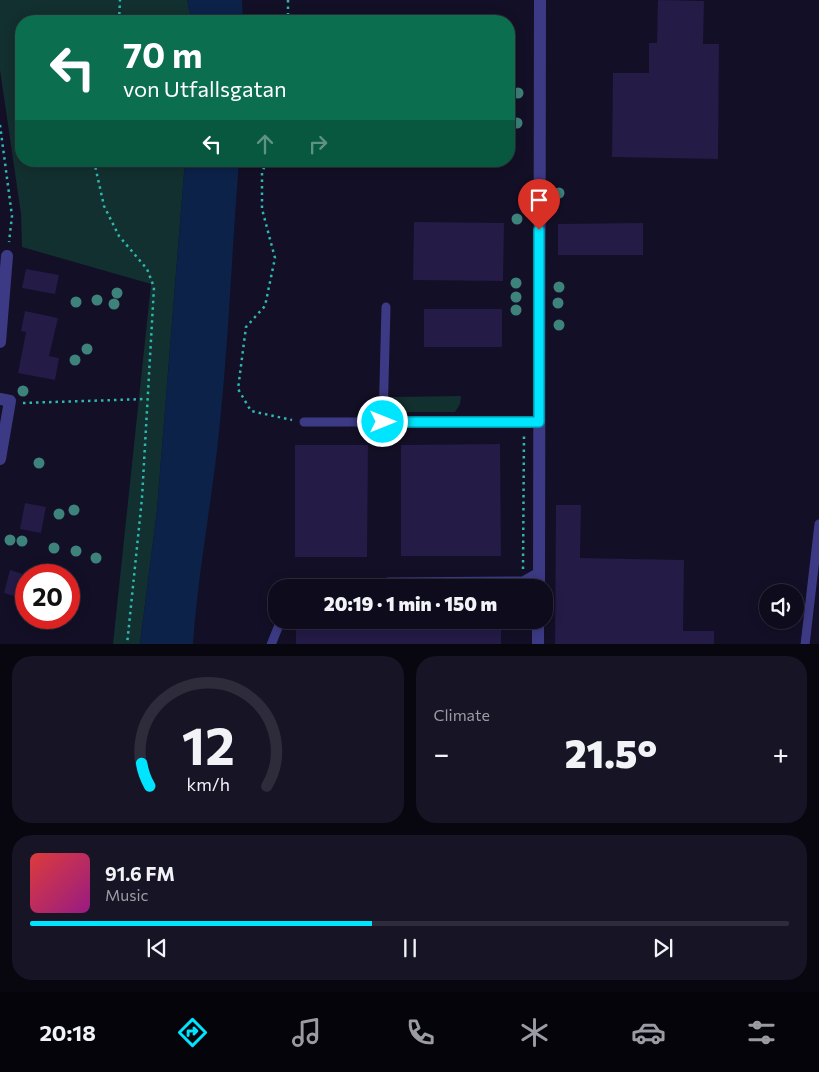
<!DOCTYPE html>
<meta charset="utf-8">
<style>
body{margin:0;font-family:Commissioner,sans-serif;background:#171425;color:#f1f3f6;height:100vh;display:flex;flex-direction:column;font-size:19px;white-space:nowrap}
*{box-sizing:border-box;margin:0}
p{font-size:16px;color:#9b9ba3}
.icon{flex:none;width:28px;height:28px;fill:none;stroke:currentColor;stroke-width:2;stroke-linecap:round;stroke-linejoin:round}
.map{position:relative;height:644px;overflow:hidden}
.side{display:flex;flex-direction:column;gap:12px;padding:12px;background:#08060f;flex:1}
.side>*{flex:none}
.banner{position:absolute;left:15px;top:15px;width:500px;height:152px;border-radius:20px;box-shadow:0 2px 12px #0003,0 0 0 1px #2e2b3b;background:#0b6e4f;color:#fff;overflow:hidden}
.buttons{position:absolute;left:759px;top:584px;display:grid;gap:10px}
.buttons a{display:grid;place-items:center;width:45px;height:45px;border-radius:50%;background:#0e0b1c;box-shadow:0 2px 12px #0003,0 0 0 1px #2e2b3b;font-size:25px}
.speed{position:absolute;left:15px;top:564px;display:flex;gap:10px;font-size:25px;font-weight:700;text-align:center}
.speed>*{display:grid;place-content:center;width:65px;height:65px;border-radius:50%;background:#0e0b1c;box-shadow:0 2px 12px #0003,0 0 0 1px #2e2b3b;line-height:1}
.speed .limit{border:8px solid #d22;background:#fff;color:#111}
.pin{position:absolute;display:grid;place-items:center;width:42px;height:42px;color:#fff;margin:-51px -21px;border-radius:50% 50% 50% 0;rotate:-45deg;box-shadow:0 0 5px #0007}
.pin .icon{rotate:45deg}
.me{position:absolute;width:55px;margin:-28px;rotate:90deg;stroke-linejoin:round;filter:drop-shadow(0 0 4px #0008)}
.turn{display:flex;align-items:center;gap:18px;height:105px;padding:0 25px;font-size:22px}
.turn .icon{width:65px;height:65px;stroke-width:2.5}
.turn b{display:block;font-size:35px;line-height:42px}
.lanes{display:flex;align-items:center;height:48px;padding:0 25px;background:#0003;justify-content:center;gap:25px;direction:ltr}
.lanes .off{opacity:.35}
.big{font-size:38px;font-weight:800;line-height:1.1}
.side .card{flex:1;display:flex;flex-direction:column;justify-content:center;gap:8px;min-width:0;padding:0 18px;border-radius:20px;background:#171425}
.side .dial{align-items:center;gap:0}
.dial svg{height:130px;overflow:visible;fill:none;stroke:#2e2b3b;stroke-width:7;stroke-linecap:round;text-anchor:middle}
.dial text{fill:#f1f3f6;stroke:none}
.song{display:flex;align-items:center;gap:15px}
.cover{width:60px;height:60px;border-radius:8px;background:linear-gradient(135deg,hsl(0 70% 55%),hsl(310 70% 35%))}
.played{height:5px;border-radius:2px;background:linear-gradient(90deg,#00e5ff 45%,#2e2b3b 45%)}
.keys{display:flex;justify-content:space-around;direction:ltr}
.heat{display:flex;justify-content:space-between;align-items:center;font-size:28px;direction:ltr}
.side .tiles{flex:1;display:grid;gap:12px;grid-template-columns:1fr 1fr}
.card:last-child{grid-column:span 2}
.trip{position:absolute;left:268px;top:579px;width:285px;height:50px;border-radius:20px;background:#0e0b1c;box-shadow:0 2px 12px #0003,0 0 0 1px #2e2b3b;font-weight:800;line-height:50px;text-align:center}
.menu{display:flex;height:80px;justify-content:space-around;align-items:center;background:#06040b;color:#9b9ba3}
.menu .icon{width:35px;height:35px}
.menu .active{color:#00e5ff}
.menu b{font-size:22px;color:#f1f3f6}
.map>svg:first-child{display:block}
</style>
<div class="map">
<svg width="819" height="645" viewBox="0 0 819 645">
<rect width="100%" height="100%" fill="#130f26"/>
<path fill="#12302f" d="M0 0H187L192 21H21V161H185L157 510 140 644H113L151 284 22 247 21 214 0 70Z
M461 396 460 404 455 412H397L394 410 392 397Z"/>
<path fill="#0c2248" d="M187 0H242L243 21H192Z
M185 161H239C232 248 229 335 220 422 213 497 198 570 193 644H140L157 510Z"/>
<path fill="#241b47" d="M658 0 704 1 703 44H719L718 159 612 157 613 73H649V43H657Z
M414 222 504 223 503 281 413 280Z
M643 223V255H558V224Z
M26 269 59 275 55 294 22 288Z
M424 309H502V347H424Z
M25 311 58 318 49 356 59 358 55 380 18 373 26 332 21 331Z
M500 444 501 556H401V445Z
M295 445H368L367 557H295Z
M25 503 46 507 41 533 20 529Z
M556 505H581L580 558 684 560 683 631H714V645H555Z
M10 570 26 575 24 599 4 593Z
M296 620H501V645H296Z"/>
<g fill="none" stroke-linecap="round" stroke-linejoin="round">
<path stroke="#2fb8b0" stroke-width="2.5" stroke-dasharray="2.5 4" stroke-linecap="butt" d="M288 0V21
M119 21 120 0
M0 125 12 216 9 242
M94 161 104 206 119 236 147 269 154 287 142 498 127 645
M267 161 262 172V209L275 258 265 306 246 327 238 389 251 411 292 420
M23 403 146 399
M523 569 524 434"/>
<path stroke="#3d3a85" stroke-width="9" d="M304 422H539
M383 422 386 307
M365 588 388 582 523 581 539 572
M271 645 281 620
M805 645 819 524"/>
<path stroke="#3d3a85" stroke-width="12" d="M0 342 7 256
M0 399 10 401 0 459"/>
<path stroke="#3d3a85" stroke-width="12" d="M539 588 540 0
M538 645V620"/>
</g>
<g fill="#3d827b">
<circle cx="518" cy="93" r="5.5"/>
<circle cx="517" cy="123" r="5.5"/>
<circle cx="559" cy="193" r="5.5"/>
<circle cx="517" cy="219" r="5.5"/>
<circle cx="516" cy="283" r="5.5"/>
<circle cx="559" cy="287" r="5.5"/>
<circle cx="117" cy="293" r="5.5"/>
<circle cx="516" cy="297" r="5.5"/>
<circle cx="97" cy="300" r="5.5"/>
<circle cx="76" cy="302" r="5.5"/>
<circle cx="558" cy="303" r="5.5"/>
<circle cx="114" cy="304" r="5.5"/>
<circle cx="516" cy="310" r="5.5"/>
<circle cx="559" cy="325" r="5.5"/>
<circle cx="87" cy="349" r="5.5"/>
<circle cx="75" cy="360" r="5.5"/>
<circle cx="23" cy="391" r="5.5"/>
<circle cx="39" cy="463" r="5.5"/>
<circle cx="74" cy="510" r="5.5"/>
<circle cx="59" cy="514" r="5.5"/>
<circle cx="10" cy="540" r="5.5"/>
<circle cx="22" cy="541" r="5.5"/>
<circle cx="54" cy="548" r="5.5"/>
<circle cx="76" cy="551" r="5.5"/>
<circle cx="96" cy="558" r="5.5"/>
</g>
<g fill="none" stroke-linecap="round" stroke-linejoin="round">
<defs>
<path id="route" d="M383 422H539V230"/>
</defs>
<use href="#route" stroke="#0095a6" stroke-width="12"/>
<use href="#route" stroke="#00e5ff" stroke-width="9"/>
</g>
</svg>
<div class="buttons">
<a><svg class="icon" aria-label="sound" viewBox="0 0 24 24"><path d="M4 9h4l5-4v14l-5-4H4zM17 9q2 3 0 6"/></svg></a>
</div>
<div class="speed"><div class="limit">20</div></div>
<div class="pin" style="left:539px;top:230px;background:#d93025"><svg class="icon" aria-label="arrive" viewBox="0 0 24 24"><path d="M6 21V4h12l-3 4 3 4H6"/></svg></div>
<svg class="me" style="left:383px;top:422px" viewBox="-20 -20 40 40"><circle r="17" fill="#00e5ff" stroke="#fff" stroke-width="3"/><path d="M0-11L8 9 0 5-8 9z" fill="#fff"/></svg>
<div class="trip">20:19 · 1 min · 150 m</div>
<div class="banner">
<div class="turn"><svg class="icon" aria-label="left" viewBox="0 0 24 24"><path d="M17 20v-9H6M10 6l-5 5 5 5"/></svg><div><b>70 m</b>von Utfallsgatan</div></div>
<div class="lanes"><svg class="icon" aria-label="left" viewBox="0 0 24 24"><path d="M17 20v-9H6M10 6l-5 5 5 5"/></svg><svg class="icon off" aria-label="ahead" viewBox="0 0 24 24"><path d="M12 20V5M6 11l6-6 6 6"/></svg><svg class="icon off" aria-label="right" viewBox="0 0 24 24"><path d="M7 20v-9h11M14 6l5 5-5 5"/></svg></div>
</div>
</div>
<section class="side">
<div class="tiles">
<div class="card dial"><svg viewBox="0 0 100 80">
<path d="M14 69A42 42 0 1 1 86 69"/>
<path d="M14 69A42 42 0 0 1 9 55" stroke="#00e5ff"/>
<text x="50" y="56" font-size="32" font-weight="700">12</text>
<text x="50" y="72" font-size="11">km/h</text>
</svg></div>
<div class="card"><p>Climate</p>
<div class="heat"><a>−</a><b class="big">21.5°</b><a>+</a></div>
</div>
<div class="card">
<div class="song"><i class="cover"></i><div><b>91.6 FM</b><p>Music</p></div></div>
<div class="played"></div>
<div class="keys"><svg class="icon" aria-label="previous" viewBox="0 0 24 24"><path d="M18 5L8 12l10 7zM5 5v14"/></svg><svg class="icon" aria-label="pause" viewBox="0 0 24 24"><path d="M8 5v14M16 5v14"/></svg><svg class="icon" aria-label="next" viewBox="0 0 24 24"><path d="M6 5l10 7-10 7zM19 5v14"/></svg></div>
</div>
</div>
</section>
<nav class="menu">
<b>20:18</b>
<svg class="icon active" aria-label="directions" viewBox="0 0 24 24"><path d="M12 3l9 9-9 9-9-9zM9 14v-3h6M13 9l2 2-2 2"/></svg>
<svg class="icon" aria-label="music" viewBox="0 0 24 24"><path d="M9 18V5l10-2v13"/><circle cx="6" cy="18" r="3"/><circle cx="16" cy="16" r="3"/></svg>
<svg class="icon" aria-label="phone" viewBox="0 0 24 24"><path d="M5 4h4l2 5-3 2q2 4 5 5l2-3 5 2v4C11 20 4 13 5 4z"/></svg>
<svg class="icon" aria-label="climate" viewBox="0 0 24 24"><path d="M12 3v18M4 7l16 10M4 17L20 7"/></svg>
<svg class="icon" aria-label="car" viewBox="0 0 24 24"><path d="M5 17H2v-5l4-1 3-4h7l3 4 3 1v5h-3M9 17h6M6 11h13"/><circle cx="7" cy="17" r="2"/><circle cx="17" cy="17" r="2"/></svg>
<svg class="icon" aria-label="filters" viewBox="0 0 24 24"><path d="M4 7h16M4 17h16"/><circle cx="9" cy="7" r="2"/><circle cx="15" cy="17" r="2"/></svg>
</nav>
